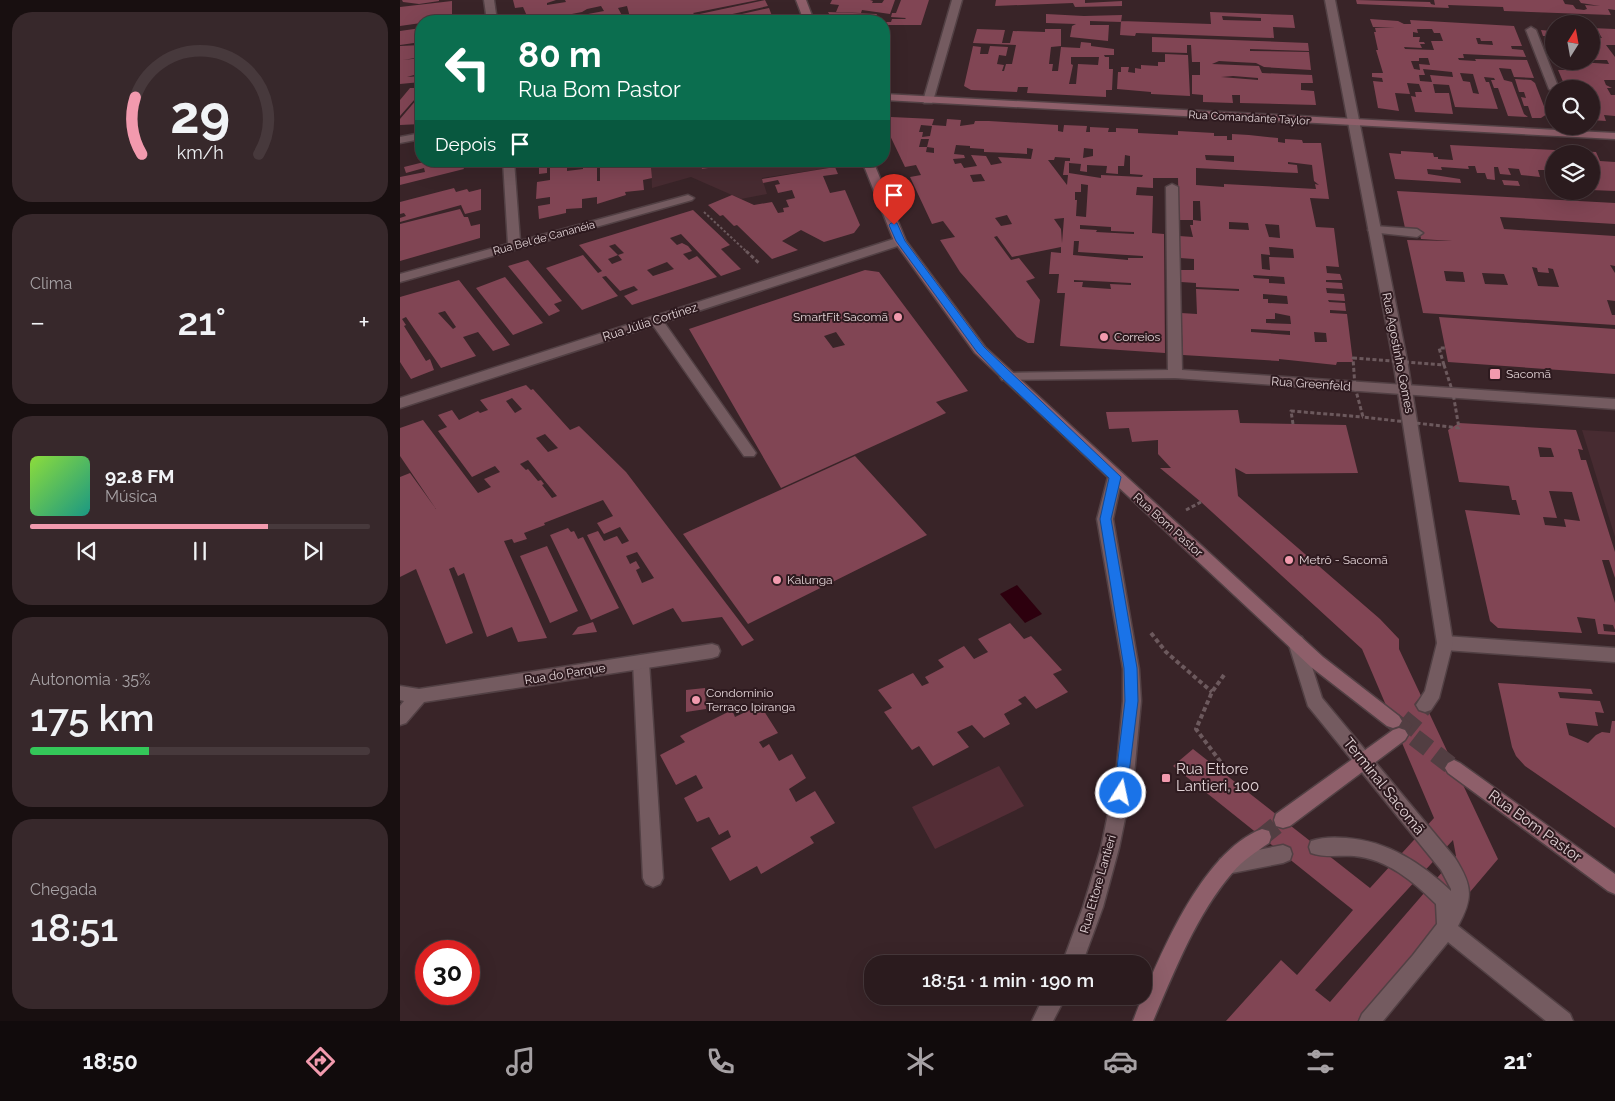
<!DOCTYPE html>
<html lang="pt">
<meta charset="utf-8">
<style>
body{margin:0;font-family:Raleway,sans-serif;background:#37282b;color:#f1f3f6;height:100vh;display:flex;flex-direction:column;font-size:19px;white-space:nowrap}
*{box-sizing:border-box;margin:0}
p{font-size:16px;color:#a6a1a4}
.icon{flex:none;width:28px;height:28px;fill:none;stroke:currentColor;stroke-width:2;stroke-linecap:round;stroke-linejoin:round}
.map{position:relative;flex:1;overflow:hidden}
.sheet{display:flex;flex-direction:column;gap:12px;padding:12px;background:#180f10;width:400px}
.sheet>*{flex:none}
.hud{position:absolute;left:15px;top:15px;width:475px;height:152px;border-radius:20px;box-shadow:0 5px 20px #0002,0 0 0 1px #47393c;background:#0b6e4f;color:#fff;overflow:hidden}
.needle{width:32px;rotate:11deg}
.controls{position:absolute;left:1145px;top:15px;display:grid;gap:10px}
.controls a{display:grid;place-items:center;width:55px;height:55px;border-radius:50%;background:#2b1b1e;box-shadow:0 5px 20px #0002,0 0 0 1px #47393c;font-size:25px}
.speed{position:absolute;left:15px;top:940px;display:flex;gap:10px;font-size:25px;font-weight:700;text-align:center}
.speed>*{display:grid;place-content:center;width:65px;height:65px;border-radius:50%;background:#2b1b1e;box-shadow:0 5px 20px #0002,0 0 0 1px #47393c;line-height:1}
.speed .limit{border:8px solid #d22;background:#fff;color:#111}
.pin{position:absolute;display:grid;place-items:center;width:42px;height:42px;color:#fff;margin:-51px -21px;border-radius:50% 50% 50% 0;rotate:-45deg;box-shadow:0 0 5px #0007}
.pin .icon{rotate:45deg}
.me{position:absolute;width:55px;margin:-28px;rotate:10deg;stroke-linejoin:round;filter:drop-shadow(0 0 4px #0008)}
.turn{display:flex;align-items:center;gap:18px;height:105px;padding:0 20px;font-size:22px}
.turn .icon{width:65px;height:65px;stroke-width:2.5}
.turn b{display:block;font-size:35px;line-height:42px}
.then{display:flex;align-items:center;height:48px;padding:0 20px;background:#0003;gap:10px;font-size:19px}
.big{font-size:38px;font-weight:600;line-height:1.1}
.sheet .card{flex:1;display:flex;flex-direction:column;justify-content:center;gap:8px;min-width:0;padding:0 18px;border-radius:20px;background:#37282b}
.sheet .dial{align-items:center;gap:0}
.dial svg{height:130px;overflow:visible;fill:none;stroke:#47393c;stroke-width:7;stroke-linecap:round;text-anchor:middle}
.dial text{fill:#f1f3f6;stroke:none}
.song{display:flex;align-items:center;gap:15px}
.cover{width:60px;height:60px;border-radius:8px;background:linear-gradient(135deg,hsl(90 70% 55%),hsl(170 70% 35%))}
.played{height:5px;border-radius:2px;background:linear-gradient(90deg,#f29aae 70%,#47393c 70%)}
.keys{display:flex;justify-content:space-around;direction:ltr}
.heat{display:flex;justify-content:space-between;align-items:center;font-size:28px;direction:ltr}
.charge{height:8px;border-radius:4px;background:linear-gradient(90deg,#34c759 35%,#47393c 0)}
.trip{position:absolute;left:464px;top:955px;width:288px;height:50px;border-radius:20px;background:#2b1b1e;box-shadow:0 5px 20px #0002,0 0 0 1px #47393c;font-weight:600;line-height:50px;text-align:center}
.dock{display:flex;height:80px;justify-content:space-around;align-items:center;background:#110b0c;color:#a6a1a4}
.dock .icon{width:35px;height:35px}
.dock .active{color:#f29aae}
.dock b{font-size:22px;color:#f1f3f6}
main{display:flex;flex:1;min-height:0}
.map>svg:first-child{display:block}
</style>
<main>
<section class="sheet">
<div class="card dial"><svg viewBox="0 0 100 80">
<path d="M14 69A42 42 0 1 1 86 69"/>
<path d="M14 69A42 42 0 0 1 10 34" stroke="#f29aae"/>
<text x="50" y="56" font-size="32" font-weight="700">29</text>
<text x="50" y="72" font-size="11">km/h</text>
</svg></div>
<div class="card"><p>Clima</p>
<div class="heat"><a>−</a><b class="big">21°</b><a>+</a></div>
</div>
<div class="card">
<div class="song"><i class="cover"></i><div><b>92.8 FM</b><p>Música</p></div></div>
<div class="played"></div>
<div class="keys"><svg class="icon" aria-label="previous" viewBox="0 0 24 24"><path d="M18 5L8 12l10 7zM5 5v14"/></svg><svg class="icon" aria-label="pause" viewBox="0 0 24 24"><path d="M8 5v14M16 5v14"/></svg><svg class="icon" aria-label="next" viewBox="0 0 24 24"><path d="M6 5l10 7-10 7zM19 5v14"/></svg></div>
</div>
<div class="card"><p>Autonomia · 35%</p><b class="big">175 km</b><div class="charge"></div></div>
<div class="card"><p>Chegada</p><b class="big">18:51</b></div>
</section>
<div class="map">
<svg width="1215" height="1021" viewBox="0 0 1215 1021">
<rect width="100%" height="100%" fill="#392428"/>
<path fill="#472b31" d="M251 161H433L435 167 362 178 367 194 341 199 291 177 252 188Z
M1182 430 1215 432V537Z"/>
<path fill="#542d36" d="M599 766 624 806 535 849 512 807Z"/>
<path fill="#2d000e" d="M617 585 642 614 625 623 600 594Z"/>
<path fill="#814554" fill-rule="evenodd" d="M2 0H39V1L19 4 3 2Z
M113 0H156L147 3V5L166 2 165 0H358L293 13 295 15 365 0 368 6 301 21H231L227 6 218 8 225 21H151L204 11 201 6 187 9 182 12 136 21H117L116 18 127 16 123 7 115 8Z
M432 0H470L473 1 472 3H482L484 0H495L490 14 462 10 461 13 436 12 439 5 430 4Z
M501 0H529L521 25H484V22H491L492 19H505L506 18 491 17 492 13H496Z
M596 0H685V3L722 1V6L675 7 673 3 595 6Z
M956 0 1030 2 1031 4 1035 5 1034 0H1163L1165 4 1173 5 1176 9 1184 10 1187 9 1185 5 1200 6 1181 3 1179 0H1215V10L1208 9 1211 15 1104 11 1103 7 1048 5 1049 8 957 4Z
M52 1V19L21 21V23L0 26V7Z
M369 8 374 21H347L345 19 342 20 344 21H311Z
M428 12 477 14 474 21H433Z
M810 12 893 15 895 28 873 27 874 38 736 33 735 36 720 35 721 21 811 24ZM822 16 861 18V21L823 20Z
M646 14 684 16 722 15 721 22 690 21V25H709L708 41 670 37 672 26 676 24 646 23Z
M970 19 998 21 1004 24H1011L1010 20 1114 26 1122 46H1111L1112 49 1123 50 1126 57 1063 54 1064 58H1058L1059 60 1076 61 1075 59 1127 60 1134 78 1114 77 1111 69 1099 68 1104 80 1112 82 1124 114 1128 117 1108 116 1098 88H1094L1091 80H1095L1094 78 1084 77 1086 82H1089L1098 109 1055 107 1049 85 1033 84 1035 93H1049L1053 114 1015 112 1011 96 1016 97 1015 92H1022L1019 84 1007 83 1010 94 995 93 999 111 978 108 973 81 983 82 982 78 972 77V73H983L976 50H978L974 32H976L975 28H995L973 27ZM1017 29H1032L1034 33H1040L1043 41H1031L1034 50 1005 49 1004 47 1022 48 1020 44H1025L1024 42H1019L1020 37H1013V32L1018 33ZM1076 38H1080L1081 41H1092L1093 45 1078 44ZM1019 58H1028L1030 65 1019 64 1020 70 1014 69 1011 61H1019ZM1023 69 1052 72 1053 77 1030 75 1032 82 1020 81 1019 75H1025ZM1060 73 1073 74 1079 94 1073 93 1070 82 1063 81Z
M1150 27H1154V36H1143L1141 30 1151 31Z
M21 28V42L0 45V31Z
M1191 28 1215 29V45H1206L1215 57V80H1204L1206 85 1212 88H1207L1211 95H1215V116L1204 115 1206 121 1191 120 1192 89 1190 86 1164 84 1158 70H1165L1163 64H1166L1165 61 1209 64 1207 60H1191V51H1197L1196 48H1191V38H1202L1199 33 1191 35Z
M577 29 605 30 602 43H610L613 31 645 32V29H661V46L651 47 649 64H653L652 71H658L661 47 680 48 681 42 691 43V46L714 49V55H704L705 57H709V69H713L712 90H706V97L627 93 628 87H618L617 92 571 90 564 86 573 46 581 47 580 54H588L590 46 608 47 606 56 599 55 597 64 604 65 602 71H604L606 64H612L616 45 573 43ZM671 57H699L698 65 678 64 676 84H669L673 65 671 64Z
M752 37 908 43 909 51 850 49V51L909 52 911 70 864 67 856 63 836 62 819 61 812 64 859 66 862 73 912 75 913 83H901V90L914 91 916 105 840 103V95H832L833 103 803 102V95L792 94V75H800V62H792L791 45H787V53L752 52ZM833 76 858 78V80L821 77Z
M21 45V57L3 60 21 58V73L7 77 21 76V82L0 84V46Z
M765 54 788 55 790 96 751 94V92L717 89 718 72H721V67H729L728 72 735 73V68L741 69V65L758 66V62H765Z
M1115 79 1131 80 1135 83 1147 114 1141 118H1132L1128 106H1124L1121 97 1126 98 1124 92H1119Z
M10 88H21V98L19 102H21V124L0 125V119L17 99H15L0 116V100Z
M491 117 534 119 532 125 546 126 547 119 561 120 560 126 574 124 575 121H589L658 125V131L663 132 664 125 687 126 686 132H690V127L709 128 708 132H716V128L738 129V133L778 135V131L814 133V136H827V140H832V134L849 135 878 138V142L885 143V139L902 140 903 143H921L929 199 910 198 916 227 934 228 939 267 926 266 927 273 940 274 942 280H926V282L942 283 943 289 926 288 927 293 944 294 945 301 928 300 929 302 945 303 946 311 930 310V313L947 314 953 362H937L936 365 879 359V361L783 355 781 313 797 314 796 289 839 291V289L796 287V283L781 282 780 270H794V259L780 258 779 236 793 237 790 225H793V220L801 221 800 201H793V220H779L778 178H753V188L737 187 736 195 753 196 752 233 764 234 765 353 660 346 665 293H657L659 274H649L651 252 661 253V247L612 257 597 236 594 237 611 260 619 258 635 278 626 281 640 300 634 343H628L617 337 560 272 540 240 555 237 543 221 532 224 510 177 521 175 516 165 505 167 484 123V121ZM521 125 532 126 530 136 522 137 523 132H519ZM521 139H529L527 147 534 148V153L526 152 527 147H519ZM556 145 570 146V148L584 149V152L611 153 627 154V148L633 149 631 159 598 157 602 163 591 165 586 156 571 155 577 166 564 168 561 163 555 164 553 159 565 158 564 155 554 154ZM684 148 693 149V156L683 158ZM725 155 730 156V174L743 175 742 177 701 175V178L669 173V163L681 164 680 171 687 172V165L707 166 706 173 718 174V166H724ZM805 155 834 156V162L806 160ZM655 157 670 158V161H665L663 175H668L667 185 648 160H654ZM888 162 912 165 914 181 919 185 915 184 916 189 824 184V187L796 185V168L898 173 897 165 888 164ZM581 174 585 181 573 182 570 175ZM681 184 688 185 686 217 676 216 677 200H675V192H681ZM607 215 612 224 601 226 595 218ZM664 218 662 243 661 229 654 219ZM829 222 848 223 849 230 829 229ZM865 224 879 225 880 238 869 237ZM680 225 711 227V231L734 232V234L696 232 697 230 680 229ZM674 241H679L678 252 743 256V258H728V260L673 255ZM869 247 893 249 894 258 869 257 870 270 862 269 861 254 870 255ZM853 275 884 277 885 284 869 283V279L854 278ZM674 280 731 283V285L710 284 711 289 682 287 683 282H674ZM863 294 887 296 888 304 868 303V299H863ZM875 313 890 316 891 324 866 323V319H875ZM851 329 890 331V335L851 332ZM914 332 926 333 927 342H915Z
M1050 145 1196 152 1200 161 1215 162V191L1191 190V154H1154V179H1148L1145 170H1138L1140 177 1121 175 1119 169 1108 168 1111 175 1100 174 1098 167H1094L1095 180 1087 179 1085 173H1077L1075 166H1068L1069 169 1041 167 1042 170 1027 169 1028 174 1060 179 1061 183 995 179 989 153 1001 154V151L1033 153 1034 157H1038V159L1053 160Z
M28 161H60L64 169 0 185V177L25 172 24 168 6 173 4 167Z
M173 161 167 163V171L183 169V161H189V168L197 167V181H200V162L240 161 243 163V168L251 167 252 178 243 180 244 190 225 192 226 195 197 204V197L182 199V208L166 209V213L139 219 138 206 150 204V197L136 199 137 182 150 180V162Z
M286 161H346V162L302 169 301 165 288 167Z
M350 161H390V162L353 168Z
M147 165V173L139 174V166Z
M435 167 438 174 423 176 430 193 445 190 460 225 454 233 424 242 401 230 382 241 398 250 372 259 337 225 334 226 323 215 320 216 308 205 332 195 354 205 372 202 378 213 384 212 383 208 389 207 386 200 395 198 392 190 378 193 375 185 380 184 378 180 363 183 362 179Z
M1102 180 1118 181 1120 186 1104 185Z
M54 188 56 192 67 189 69 192 81 189V210L65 214 61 205 0 222V218L6 216 4 213 0 214V202Z
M997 191 1215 203V224L1100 217 1104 229 1215 236V266L1210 265 1215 273V301L1207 300 1212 315H1215V325L1023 313 1007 240 1052 241 1021 239 1019 229 1005 228ZM1132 267 1137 268 1138 272 1149 273 1148 268 1153 269 1159 287 1138 286ZM1044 271 1063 272 1065 282 1046 281ZM1082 273 1104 274 1108 285 1085 284Z
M60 209 64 217H68L71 226 80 224V238L0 261V224Z
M293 210 330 245 321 249 341 269 321 276 281 234 270 238 277 245 282 243 288 246 292 251 283 254 289 260 297 256 317 277 232 305 224 296 238 290 234 286 220 291 206 276 202 277 218 296 182 310 146 268 183 255 198 273 202 271 179 245ZM215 244 224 253 218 255 222 260 212 264 208 259 218 255 209 246ZM267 262 274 269 253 276 247 270Z
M128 260 162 301 154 304 160 311 149 316 108 266Z
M465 270 479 272 568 391 536 402 546 413 381 488 289 329ZM436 332 445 345 433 348 424 336Z
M105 277 143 323 113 335 76 288Z
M59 280 110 345 93 351 78 332 63 337 76 356 41 368 6 317 2 319 6 325 4 326 26 361 30 359 34 370 11 379 0 362V297ZM45 311 56 327 53 329 38 313Z
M1039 317 1215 329V374L1048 362Z
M126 385 131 390 133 389 170 430 179 426 226 472 354 640 342 646 322 617 282 622 273 608 233 625 187 535 198 531 204 541 217 536 222 544 229 541 220 527 204 534 197 523 213 516 203 500 144 523 145 525 124 533 127 539 114 543 112 539 104 541 147 638 118 642 112 627 87 637 64 573 58 576 54 567 49 569 73 633 46 644 16 569 0 577V477L10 473 36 509 0 456V428L23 420 78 493 91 487 84 479 100 472 95 466 72 477 38 431 47 427 38 415 52 410 59 420 78 411 80 413 88 410 80 400ZM112 398 122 409 115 413 106 401ZM145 434 158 448 148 452 136 438ZM128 460 157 496 152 498 142 485 144 484 141 480 138 481 128 469 126 470 120 464ZM237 552 254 578 242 583 236 570 240 568 236 561 230 564 226 556Z
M838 410 840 423 946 425 958 473 846 474 835 468 838 496 980 619 999 639V649L1098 859 963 1018 966 1021H826L881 960 897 975 953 910 773 766 793 749 970 888 1034 818 962 649 801 502 760 468H771L758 454V440L732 442 729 428 709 429 706 412ZM1053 840 1056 856 930 1002 915 990Z
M1059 423 1176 430 1183 450 1178 449 1181 460H1186L1215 552V578L1209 560H1202L1215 603V630L1213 625 1203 624 1204 631 1215 632V635L1198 634 1195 619 1177 617 1182 633 1098 628 1090 621 1065 510 1120 515 1116 500H1112L1109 486 1059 482 1048 430ZM1138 447 1151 448 1154 457H1140ZM1149 491 1172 492 1180 521 1164 519 1166 527 1145 525 1143 517 1157 518Z
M455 456 527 535 348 624 283 534Z
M168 528 171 532 174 531 178 539 183 537 219 608 191 620 150 535Z
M147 546 178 611 150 623 120 556Z
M193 622 197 632 172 635 178 627Z
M610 623 624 639 631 636 662 670 653 674 668 692 636 709 625 696 618 700 622 704 604 714 610 724 584 738 572 725 557 732 569 747 533 766 519 746 512 750 484 712 492 708 478 690 513 673 522 686 529 683 525 677 544 667 538 660 564 646 574 659 588 652 578 639Z
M1098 683 1191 689 1193 694 1158 692 1160 698 1200 701 1204 713 1195 712 1198 726 1166 723 1169 735 1188 743 1196 735 1202 732 1210 733 1212 721H1215V828L1125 766 1116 756 1112 747Z
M305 688 306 709 286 712V690Z
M360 705 378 733 359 742 363 748 369 744 379 761 392 754 406 778 389 789 396 802 415 791 435 823 410 837 414 843 361 874 357 866 330 881 311 848 331 837 328 830 319 835 309 817 297 822 284 798 303 788 296 775 276 785 260 755 285 742 280 736 332 710 335 717Z"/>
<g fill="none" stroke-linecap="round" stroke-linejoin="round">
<path stroke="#523e42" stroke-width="18" stroke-dasharray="18 9" stroke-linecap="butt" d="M1004 731 1025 705"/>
<path stroke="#523e42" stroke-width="18" stroke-dasharray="18 9" stroke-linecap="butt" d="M993 721 1054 768
M862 837 883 820"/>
<defs>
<path id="service" d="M974 226 1017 229 1023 233 1017 237 970 232 968 230Z
M256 317 261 318 354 450 356 453 354 456H344L250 321Z
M896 635 902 637 904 642 922 698 1055 858C1072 885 1074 897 1058 926L1170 1014 1173 1021H1146L1048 942 983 1021H959L962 1014 1013 955 1037 924 1036 904C1013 881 987 859 954 856 940 855 924 858 911 853L909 847 911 841C922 837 934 837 946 838 988 841 1021 863 1051 891V889L1041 870 908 706 888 642 890 637Z
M241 655 247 657 249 662 263 878 260 884 253 887 246 884 243 878 233 662 235 657Z
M883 845 890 848 892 854 890 860 883 863 827 874 820 871 817 865 820 859 827 856Z"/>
<path id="minor" d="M84 0H94L97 21H87Z
M552 0H562L533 101 532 103H524L523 101Z
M1131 27 1136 30 1159 89H1154V92L1149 89 1126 30Z
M21 133V139L0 143V137Z
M103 161H114L120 241 288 195 294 198 292 200 0 282V274L108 244Z
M772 184 778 187 782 370 1215 399V409L775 378 602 380 600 377 607 373 768 370 766 187Z
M500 237 504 238V244L0 408V398Z
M715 472 722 477 713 519 739 669 741 701 734 775 719 848 703 907 682 964H662L683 907 701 848 716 775 723 701V669L697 519 708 477Z
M1045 636 1215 648V662L1045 650 1039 648 1037 643 1039 638Z
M312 644 318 646 320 651 318 656 312 658 24 702 6 723 0 725V706L4 701 0 700V686L19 689Z
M644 996H666L653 1021H632Z"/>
<path id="tertiary" d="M925 0H935L1007 360 1053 643 1039 698 1031 710 1025 712 1019 710 1016 705 1025 691 1037 643 993 360Z"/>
<path id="secondary" d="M396 0H406L414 21H404Z
M484 94 1215 133V139L484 100Z
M462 161H473L506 241 585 347 923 657 999 716 1002 721 999 726 993 728 987 726 911 667 575 353 494 241Z
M999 728 1005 730 1008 735 1005 740 890 826 883 828 876 826 874 820 876 814 993 730Z
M1054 760 1060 763 1215 874V894L1208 891 1048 773 1045 768 1048 763Z
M862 829 869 831 871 837 869 843C856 852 843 860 833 872 796 915 775 970 753 1021H733C756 964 800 852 862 829Z"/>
</defs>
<use href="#service" stroke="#524044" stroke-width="3"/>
<use href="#minor" stroke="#524044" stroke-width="3"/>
<use href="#tertiary" stroke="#524044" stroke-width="3"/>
<use href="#secondary" stroke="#524044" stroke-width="3"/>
<path stroke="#6c595d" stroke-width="2" stroke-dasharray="2.5 2" stroke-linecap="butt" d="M304 212 348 253"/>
<path stroke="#6c595d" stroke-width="3" stroke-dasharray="4 2.5" stroke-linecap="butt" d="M346 251 360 264
M953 358 1044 365 1053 393 1059 428 963 417 955 387Z
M1044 365 1039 348H1045
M893 424 891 411 963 417
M786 510 801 502"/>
<path stroke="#6c595d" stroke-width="4" stroke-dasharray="4.5 3" stroke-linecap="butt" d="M751 633 766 652 812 692
M824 675 812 692 796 729 831 776"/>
<use href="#service" fill="#745b60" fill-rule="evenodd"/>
<use href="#minor" fill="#745b60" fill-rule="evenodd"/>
<use href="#tertiary" fill="#745b60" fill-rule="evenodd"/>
<use href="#secondary" fill="#8e5f6a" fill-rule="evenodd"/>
</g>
<path fill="#1a73e8" stroke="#114b97" d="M491 223H497L505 241 584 347 721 477 711 519 737 668 738 701 726 797 721 799 716 797 714 793 725 701 724 668 700 519 709 478 603 379 577 352 496 241 489 225Z"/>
<g fill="#f29aae" stroke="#2e1a1f" stroke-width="2">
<circle cx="498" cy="317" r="5"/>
<circle cx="704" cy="337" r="5"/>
<rect x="1089" y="368" width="12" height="12" rx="2.5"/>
<circle cx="889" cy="560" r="5"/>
<circle cx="377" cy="580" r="5"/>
<circle cx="296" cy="700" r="5"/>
<rect x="761" y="773" width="10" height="10" rx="2.5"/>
</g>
<g text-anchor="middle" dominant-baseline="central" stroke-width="4" stroke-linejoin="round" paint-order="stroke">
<g font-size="11" fill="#e2d3d6" stroke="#2e1a1f">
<text transform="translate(849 118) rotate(3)">Rua Comandante Taylor</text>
<text transform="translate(144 238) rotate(-15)">Rua Bel de Cananéia</text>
</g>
<g font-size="12" fill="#e2d3d6" stroke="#2e1a1f" text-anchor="start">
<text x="488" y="317" text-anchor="end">SmartFit Sacomã</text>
<text x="714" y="337">Correios</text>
<text x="1106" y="374">Sacomã</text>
<text x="899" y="560">Metrô - Sacomã</text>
<text x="387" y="580">Kalunga</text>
<text x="306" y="693">Condominio<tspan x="306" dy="14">Terraço Ipiranga</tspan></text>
</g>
<g font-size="12" fill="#e2d3d6" stroke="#2e1a1f">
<text transform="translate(250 322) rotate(-18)">Rua Júlia Cortinez</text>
<text transform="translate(998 353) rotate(79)">Rua Agostinho Gomes</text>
<text transform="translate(911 384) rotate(4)">Rua Greenfeld</text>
<text transform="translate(768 525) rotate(42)">Rua Bom Pastor</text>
<text transform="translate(165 674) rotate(-9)">Rua do Parque</text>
<text transform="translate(698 884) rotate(-74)">Rua Ettore Lantieri</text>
</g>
<g font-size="15" fill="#e2d3d6" stroke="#2e1a1f" text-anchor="start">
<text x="776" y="769">Rua Ettore<tspan x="776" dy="17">Lantieri, 100</tspan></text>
</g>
<g font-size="15" fill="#e2d3d6" stroke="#2e1a1f">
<text transform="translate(984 786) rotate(51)">Terminal Sacomã</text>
<text transform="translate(1135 826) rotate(36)">Rua Bom Pastor</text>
</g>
</g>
</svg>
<div class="controls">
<a><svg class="needle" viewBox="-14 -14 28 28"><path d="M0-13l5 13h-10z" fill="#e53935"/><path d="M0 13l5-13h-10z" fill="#a6a1a4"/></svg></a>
<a><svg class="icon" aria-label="search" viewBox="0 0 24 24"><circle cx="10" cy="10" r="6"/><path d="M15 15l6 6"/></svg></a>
<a><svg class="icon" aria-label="layers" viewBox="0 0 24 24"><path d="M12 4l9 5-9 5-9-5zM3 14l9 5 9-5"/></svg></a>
</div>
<div class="speed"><div class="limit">30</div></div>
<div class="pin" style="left:494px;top:225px;background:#d93025"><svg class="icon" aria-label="arrive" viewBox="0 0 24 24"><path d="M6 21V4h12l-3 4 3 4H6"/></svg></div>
<svg class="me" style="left:721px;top:793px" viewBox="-20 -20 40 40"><circle r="17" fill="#1a73e8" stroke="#fff" stroke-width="3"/><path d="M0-11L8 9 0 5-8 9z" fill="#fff"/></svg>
<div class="trip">18:51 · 1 min · 190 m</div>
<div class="hud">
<div class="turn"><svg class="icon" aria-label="left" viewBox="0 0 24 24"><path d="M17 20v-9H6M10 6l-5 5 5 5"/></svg><div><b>80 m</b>Rua Bom Pastor</div></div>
<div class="then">Depois<svg class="icon" aria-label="arrive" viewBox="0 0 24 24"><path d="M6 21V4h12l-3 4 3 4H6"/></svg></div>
</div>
</div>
</main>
<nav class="dock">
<b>18:50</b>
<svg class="icon active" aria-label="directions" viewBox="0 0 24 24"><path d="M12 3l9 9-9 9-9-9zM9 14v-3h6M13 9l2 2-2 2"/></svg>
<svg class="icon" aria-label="music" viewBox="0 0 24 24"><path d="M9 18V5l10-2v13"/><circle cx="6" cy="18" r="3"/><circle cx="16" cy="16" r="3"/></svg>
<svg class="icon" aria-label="phone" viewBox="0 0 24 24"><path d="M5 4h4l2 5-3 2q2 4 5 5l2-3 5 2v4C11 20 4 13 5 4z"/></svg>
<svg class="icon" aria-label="climate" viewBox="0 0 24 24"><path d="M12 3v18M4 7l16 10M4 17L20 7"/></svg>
<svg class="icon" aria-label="car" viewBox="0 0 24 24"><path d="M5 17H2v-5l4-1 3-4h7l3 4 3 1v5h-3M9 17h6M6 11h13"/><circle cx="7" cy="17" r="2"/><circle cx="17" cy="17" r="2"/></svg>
<svg class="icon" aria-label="filters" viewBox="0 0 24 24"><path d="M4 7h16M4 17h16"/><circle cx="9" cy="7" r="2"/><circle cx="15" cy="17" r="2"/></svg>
<b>21°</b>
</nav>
